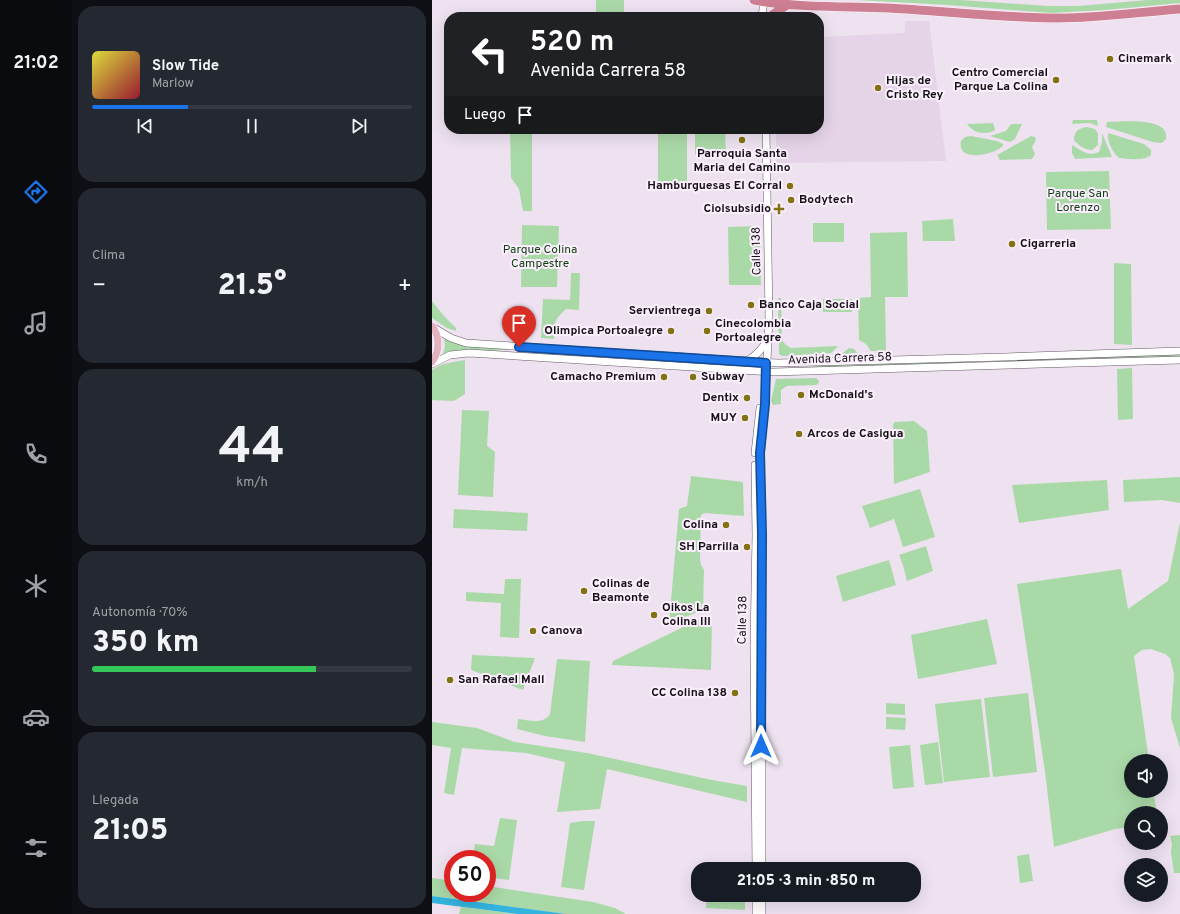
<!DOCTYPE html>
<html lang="es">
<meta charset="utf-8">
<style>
body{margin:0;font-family:Overpass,sans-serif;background:#242831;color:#f1f3f6;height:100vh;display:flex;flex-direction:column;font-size:15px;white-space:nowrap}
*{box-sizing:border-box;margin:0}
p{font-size:13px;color:#9ea1a6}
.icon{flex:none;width:22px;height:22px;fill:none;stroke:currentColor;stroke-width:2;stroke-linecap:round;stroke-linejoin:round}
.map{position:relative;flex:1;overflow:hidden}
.drawer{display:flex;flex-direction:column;gap:6px;padding:6px;background:#0d0f14;width:360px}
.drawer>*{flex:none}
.hud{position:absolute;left:12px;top:12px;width:380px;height:122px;border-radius:16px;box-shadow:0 4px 16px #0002;background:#202124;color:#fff;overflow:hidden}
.buttons{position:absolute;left:692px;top:754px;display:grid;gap:8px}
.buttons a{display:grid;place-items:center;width:44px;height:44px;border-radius:50%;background:#171b24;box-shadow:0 4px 16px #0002;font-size:20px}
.speed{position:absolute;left:12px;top:850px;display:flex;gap:8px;font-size:20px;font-weight:700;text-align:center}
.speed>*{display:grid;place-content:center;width:52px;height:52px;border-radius:50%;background:#171b24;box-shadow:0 4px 16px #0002;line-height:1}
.speed .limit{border:6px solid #d22;background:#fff;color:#111}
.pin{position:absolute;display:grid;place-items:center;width:34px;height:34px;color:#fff;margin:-41px -17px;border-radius:50% 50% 50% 0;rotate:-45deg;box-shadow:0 0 4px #0007}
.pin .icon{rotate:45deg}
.me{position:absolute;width:44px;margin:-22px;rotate:0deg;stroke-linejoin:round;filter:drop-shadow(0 0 3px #0008)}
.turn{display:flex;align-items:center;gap:14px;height:84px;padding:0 20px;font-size:18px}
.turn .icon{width:52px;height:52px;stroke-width:2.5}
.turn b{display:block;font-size:28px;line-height:34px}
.then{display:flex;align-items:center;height:38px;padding:0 20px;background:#0003;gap:8px;font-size:15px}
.big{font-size:30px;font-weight:800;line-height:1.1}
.drawer .widget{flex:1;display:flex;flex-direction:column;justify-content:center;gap:6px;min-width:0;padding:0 14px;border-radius:16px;background:#242831}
.drawer .dial{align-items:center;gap:0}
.dial b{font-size:52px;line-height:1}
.song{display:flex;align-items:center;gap:12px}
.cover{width:48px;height:48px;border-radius:6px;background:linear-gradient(135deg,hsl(60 70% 55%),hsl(350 70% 35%))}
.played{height:4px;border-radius:2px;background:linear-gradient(90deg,#1a73e8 30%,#363941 30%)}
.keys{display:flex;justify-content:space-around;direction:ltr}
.heat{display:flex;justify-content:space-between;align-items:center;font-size:22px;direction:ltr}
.charge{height:6px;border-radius:3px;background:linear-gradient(90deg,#34c759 70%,#363941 0)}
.trip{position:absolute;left:259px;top:862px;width:230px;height:40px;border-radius:16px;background:#171b24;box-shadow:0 4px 16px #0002;font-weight:800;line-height:40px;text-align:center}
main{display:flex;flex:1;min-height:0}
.tab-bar{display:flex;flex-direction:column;width:72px;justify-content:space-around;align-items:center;background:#090b0e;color:#9ea1a6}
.tab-bar .icon{width:28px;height:28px}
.tab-bar .current{color:#1a73e8}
.tab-bar b{font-size:18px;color:#f1f3f6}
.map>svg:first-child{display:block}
</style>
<main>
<nav class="tab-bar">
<b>21:02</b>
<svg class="icon current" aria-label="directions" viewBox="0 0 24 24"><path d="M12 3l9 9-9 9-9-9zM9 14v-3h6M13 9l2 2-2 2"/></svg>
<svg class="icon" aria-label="music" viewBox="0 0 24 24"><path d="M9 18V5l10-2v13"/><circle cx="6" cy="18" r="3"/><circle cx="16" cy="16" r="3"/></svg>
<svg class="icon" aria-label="phone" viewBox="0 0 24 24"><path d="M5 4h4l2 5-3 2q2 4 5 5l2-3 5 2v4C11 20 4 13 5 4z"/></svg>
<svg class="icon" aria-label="climate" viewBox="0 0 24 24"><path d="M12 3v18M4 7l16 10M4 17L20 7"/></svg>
<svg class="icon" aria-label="car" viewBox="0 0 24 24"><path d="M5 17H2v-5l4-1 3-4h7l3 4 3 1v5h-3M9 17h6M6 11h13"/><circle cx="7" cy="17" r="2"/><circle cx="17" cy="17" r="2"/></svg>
<svg class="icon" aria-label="filters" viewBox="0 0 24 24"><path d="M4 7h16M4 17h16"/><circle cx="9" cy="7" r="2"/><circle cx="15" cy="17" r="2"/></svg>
</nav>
<section class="drawer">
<div class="widget">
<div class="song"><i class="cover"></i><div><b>Slow Tide</b><p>Marlow</p></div></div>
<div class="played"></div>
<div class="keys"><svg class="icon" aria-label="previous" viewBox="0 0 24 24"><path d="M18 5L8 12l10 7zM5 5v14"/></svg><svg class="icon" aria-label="pause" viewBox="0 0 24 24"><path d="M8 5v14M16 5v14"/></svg><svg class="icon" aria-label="next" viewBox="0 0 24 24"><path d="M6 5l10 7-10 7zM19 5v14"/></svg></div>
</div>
<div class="widget"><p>Clima</p>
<div class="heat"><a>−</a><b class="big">21.5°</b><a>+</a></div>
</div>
<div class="widget dial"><b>44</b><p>km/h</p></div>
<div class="widget"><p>Autonomía · 70%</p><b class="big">350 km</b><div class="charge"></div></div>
<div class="widget"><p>Llegada</p><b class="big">21:05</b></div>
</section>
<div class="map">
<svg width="748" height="914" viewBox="0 0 748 914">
<rect width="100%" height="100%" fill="#eee2f0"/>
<path fill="#e5d3e7" d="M473 21H497L514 161 344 163V129H387V47L388 37 473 33Z"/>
<path fill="#aad9a8" d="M164 0H192V17H164Z
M424 0H528L617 6H646L716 0H748V3L673 10 618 13 517 5Z
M29 12H60L61 16 82 17H29Z
M641 120H665L666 126 657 123 640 124Z
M675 122C689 122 738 116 734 139L730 143 721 142 674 127Z
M561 123 563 129 562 131C551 135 542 133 535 124Z
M579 124H590L583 139 578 142 558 136 574 131Z
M655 127 663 129 666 134V145L660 150C653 150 647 146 642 140 642 131 647 128 655 127Z
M78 129H100V211H91L87 189 79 178Z
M226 129H255V188H226Z
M263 129H293L294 154H263Z
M670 133 680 157 643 159 640 153V145C649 150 656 157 667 152L670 142Z
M676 133 712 144 719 150V155C713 161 695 159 687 158 680 152 675 141 676 133Z
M539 136 565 141 571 144V146C562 155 524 163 529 141L533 137Z
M599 136 603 137 604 140 600 147 603 154 600 159 568 160 565 155 567 154Z
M677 171 679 229 615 230 614 172Z
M521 219 523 241H491L490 221Z
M381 223H412V242H381Z
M90 225 127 226 125 287H89Z
M327 226 329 285H297L296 227Z
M475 232 476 297H453L454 351H439L434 344 427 340 426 298 439 297 438 233Z
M682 263 699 264 700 345 682 344Z
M139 273H148L147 310 134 309C121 321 123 322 122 339L109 338 111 299 138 300Z
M346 298H349L350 340 354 345 359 348 406 346 399 353 350 356 347 354Z
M391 299H420V312H391Z
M0 301 11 315 24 328V331L15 328 0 318Z
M12 337 87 349 57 351 34 350 11 355 13 346Z
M417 348 422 349 427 355 407 356Z
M111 352 201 357H174L162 358 111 355Z
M748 353V357L564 364V360Z
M225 358 314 364H267L225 362Z
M33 360V394L22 401 0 400V370C10 363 21 362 33 360Z
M531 361 532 363 369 369 394 364Z
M700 368 701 419 686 420 685 369Z
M384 378 387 381 386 384 384 385 355 386 349 390V404L341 405 339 401 344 379Z
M30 410 57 411 55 446 63 452 61 497 26 495Z
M482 421 495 431 498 472 462 484 461 424 463 422Z
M259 476 311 482 312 516 273 513 269 515 268 560 269 565 272 570 271 610 237 623 247 509 255 506Z
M748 477V503L730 500 692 502 691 480Z
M675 480 677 510 587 523 580 485Z
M488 489 503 537 471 547 462 519 438 528 430 506Z
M22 509 96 513 95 531 21 528Z
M748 522V748L739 718 742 674 738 658 733 654 719 649 710 650 702 656 717 761H699V791H721L725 813H699V827L683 829 622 847 613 772 585 584 689 569 696 609 736 581Z
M494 546 501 571 475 581 471 565 467 555Z
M457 560 464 585 411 602 404 576Z
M73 579H89L87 638 68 637 69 603 34 601V592L72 594Z
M270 618 280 619 279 670 180 665 181 661Z
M555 619 565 664 486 679 479 635Z
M40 655 103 658 91 690 39 670Z
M125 659 158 661 153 742 113 736 85 729 86 719C97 720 111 725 118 714Z
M596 693 605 772 561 777 552 698Z
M549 699 558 777 512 782 503 704Z
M454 703 473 704V715L454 714Z
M454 717 474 718 473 730 454 729Z
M0 722 45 728 83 742 155 753 280 780 315 786V802L175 769 168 809 125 812 133 762 94 753 30 748 22 795 12 793 19 748 0 745Z
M506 742 511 783 493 785 488 745Z
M478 745 482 787 461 789 457 747Z
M68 818 85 820 77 880 55 877V859H41L43 844 62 846Z
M151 821H163L152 890 129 887 138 823Z
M748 835V873H742L739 853 740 844 738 836Z
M597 854 601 881 588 883 585 856Z
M274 864 302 869H273Z
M0 878 21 881V893H55V886L161 902 183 908 194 914H134L0 896Z
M275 895H313V910L274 908Z
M29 907 86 914H27Z"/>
<path fill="#33b4dd" d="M0 896 127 913 134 914H86L0 903Z"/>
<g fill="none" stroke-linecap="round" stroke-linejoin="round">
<defs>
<path id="secondary" d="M330 17 332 0
M2 328 19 338 34 343 346 363 573 357 748 351
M314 361C324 356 331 349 335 339
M0 364 18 355 37 353 342 372 748 360
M323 453 328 408
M323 465 324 535 322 644 324 869
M330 869V533L328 462 333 404 337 318 334 129
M324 895V914
M330 895V914"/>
<path id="primary" d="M0 326C8 336 8 351 0 362"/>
<path id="highway" d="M322 0C365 8 411 6 455 8 512 11 570 18 627 18 667 18 708 12 748 9
M337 17 355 5"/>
</defs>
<use href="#secondary" stroke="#645965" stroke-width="8"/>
<use href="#primary" stroke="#fff" stroke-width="8"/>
<use href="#highway" stroke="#fff" stroke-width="10"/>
<use href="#secondary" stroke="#fff" stroke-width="7"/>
<use href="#primary" stroke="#e2b2be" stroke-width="7"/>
<use href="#highway" stroke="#ce7f93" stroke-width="9"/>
</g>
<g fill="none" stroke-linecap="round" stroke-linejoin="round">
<defs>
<path id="route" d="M87 347 334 363 333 404 328 453 330 534 329 746"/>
</defs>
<use href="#route" stroke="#114b97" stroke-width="10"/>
<use href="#route" stroke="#1a73e8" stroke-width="7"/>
</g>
<g fill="#837212" stroke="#fceffd" stroke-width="1.5">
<circle cx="678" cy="59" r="4"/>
<circle cx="624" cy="80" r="4"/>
<circle cx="446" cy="88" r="4"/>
<circle cx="310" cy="140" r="4"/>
<circle cx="358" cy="186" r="4"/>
<circle cx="359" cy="200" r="4"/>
<path d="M345 203h4v4h4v4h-4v4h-4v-4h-4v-4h4z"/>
<circle cx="580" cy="244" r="4"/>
<circle cx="319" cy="305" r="4"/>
<circle cx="277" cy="311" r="4"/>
<circle cx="239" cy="331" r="4"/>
<circle cx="275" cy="331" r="4"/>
<circle cx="232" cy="377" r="4"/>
<circle cx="261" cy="377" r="4"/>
<circle cx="369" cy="395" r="4"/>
<circle cx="315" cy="398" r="4"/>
<circle cx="313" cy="418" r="4"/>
<circle cx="367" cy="434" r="4"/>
<circle cx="294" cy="525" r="4"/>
<circle cx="315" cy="547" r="4"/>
<circle cx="152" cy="591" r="4"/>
<circle cx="222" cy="615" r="4"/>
<circle cx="101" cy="631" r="4"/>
<circle cx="18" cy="680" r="4"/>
<circle cx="303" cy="693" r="4"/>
</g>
<g text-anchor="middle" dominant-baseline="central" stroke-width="4" stroke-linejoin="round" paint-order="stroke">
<g font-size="12" font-weight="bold" fill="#141015" stroke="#fceffd" text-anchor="start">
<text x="686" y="59">Cinemark</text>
<text x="616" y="73" text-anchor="end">Centro Comercial<tspan x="616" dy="14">Parque La Colina</tspan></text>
<text x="454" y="81">Hijas de<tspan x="454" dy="14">Cristo Rey</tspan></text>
<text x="310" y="154" text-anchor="middle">Parroquia Santa<tspan x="310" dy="14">Maria del Camino</tspan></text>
<text x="350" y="186" text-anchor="end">Hamburguesas El Corral</text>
<text x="367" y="200">Bodytech</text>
<text x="339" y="209" text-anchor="end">Ciolsubsidio</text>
<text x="588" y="244">Cigarreria</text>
<text x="327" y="305">Banco Caja Social</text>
<text x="269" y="311" text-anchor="end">Servientrega</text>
<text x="283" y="324">Cinecolombia<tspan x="283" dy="14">Portoalegre</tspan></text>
<text x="231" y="331" text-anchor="end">Olimpica Portoalegre</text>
<text x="224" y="377" text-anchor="end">Camacho Premium</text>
<text x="269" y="377">Subway</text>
<text x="377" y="395">McDonald's</text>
<text x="307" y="398" text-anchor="end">Dentix</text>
<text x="305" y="418" text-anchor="end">MUY</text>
<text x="375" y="434">Arcos de Casigua</text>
<text x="286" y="525" text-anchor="end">Colina</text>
<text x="307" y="547" text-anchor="end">SH Parrilla</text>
<text x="160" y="584">Colinas de<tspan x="160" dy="14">Beamonte</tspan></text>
<text x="230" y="608">Oikos La<tspan x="230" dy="14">Colina III</tspan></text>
<text x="109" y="631">Canova</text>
<text x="26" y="680">San Rafael Mall</text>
<text x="295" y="693" text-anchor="end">CC Colina 138</text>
</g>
<g font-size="12" fill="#0f4011" stroke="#fceffd">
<text x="646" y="194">Parque San<tspan x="646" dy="14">Lorenzo</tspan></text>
<text x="108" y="250">Parque Colina<tspan x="108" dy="14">Campestre</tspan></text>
</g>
<g font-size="12" fill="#141015" stroke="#fceffd">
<text transform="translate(325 251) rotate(-91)">Calle 138</text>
<text transform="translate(408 359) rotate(-2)">Avenida Carrera 58</text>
<text transform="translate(311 620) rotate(-89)">Calle 138</text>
</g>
</g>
</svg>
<div class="buttons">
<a><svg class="icon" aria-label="sound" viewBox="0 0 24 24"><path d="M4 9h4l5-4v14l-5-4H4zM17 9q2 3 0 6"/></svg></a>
<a><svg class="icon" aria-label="search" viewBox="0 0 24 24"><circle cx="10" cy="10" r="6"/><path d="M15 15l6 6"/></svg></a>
<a><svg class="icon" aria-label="layers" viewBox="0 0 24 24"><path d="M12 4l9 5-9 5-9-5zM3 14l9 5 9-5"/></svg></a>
</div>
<div class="speed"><div class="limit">50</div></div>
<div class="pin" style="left:87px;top:347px;background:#d93025"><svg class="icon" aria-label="arrive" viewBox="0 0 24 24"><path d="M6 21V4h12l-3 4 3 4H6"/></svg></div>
<svg class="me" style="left:329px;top:746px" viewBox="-20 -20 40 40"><path d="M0-17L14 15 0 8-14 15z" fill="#1a73e8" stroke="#fff" stroke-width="4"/></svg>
<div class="trip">21:05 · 3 min · 850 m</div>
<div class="hud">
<div class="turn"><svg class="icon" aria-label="left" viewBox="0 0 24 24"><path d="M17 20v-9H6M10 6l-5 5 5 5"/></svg><div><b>520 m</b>Avenida Carrera 58</div></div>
<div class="then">Luego<svg class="icon" aria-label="arrive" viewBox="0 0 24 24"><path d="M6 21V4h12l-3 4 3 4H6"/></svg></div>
</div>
</div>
</main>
